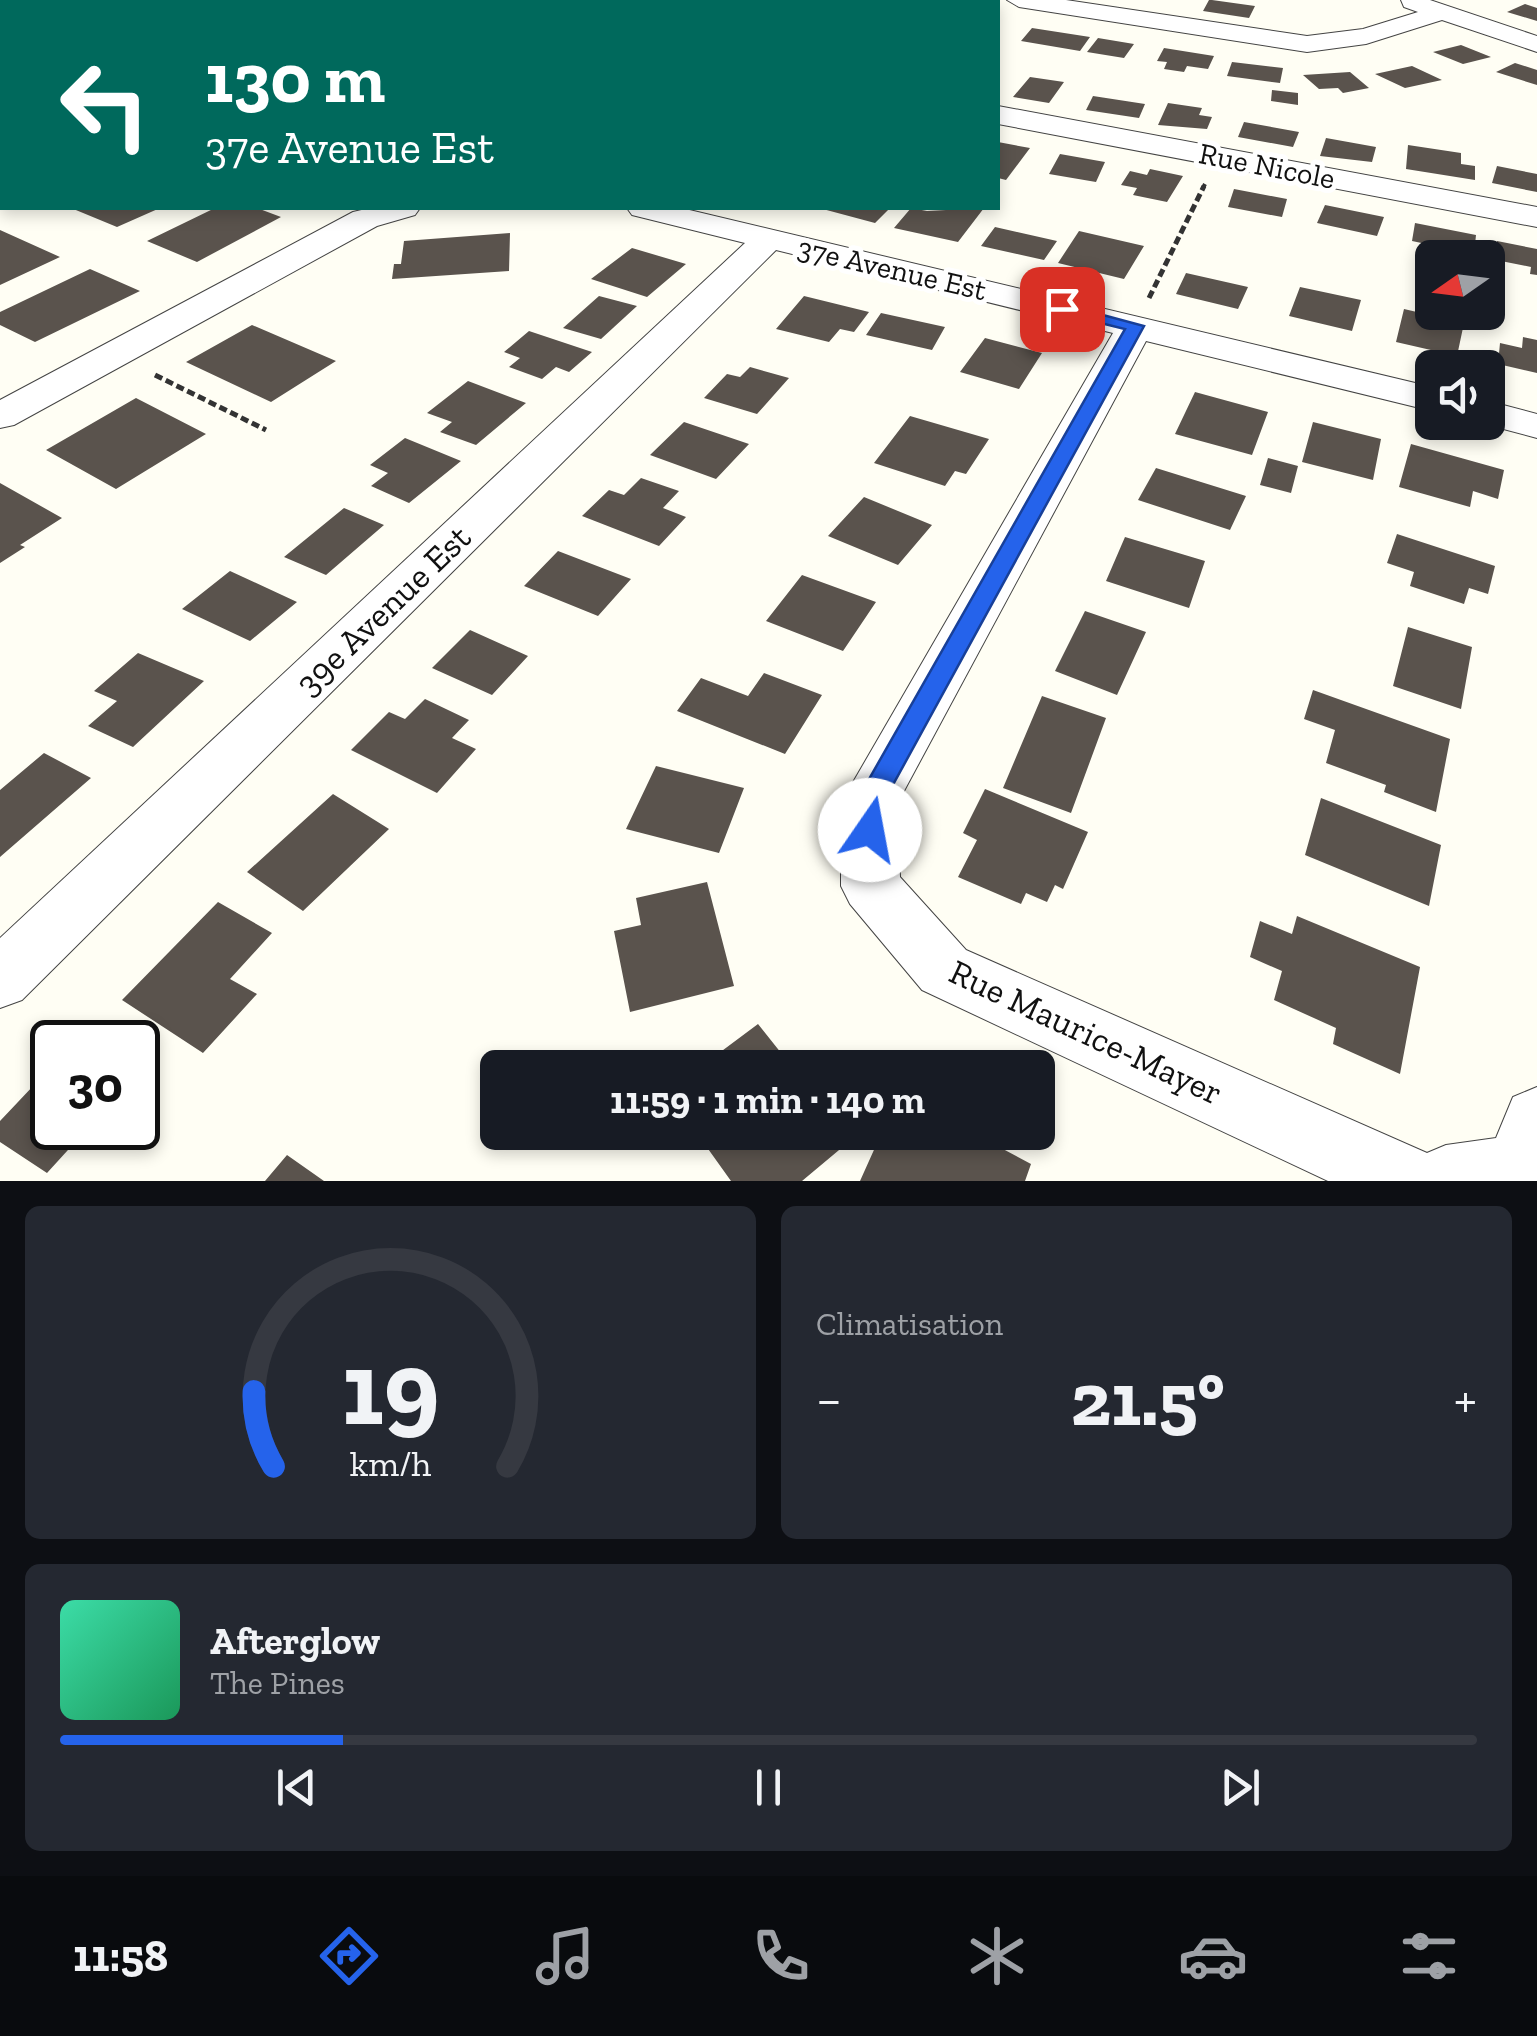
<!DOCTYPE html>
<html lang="fr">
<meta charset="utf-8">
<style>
body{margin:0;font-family:"Zilla Slab",serif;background:#242831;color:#f1f3f6;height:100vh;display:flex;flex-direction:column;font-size:38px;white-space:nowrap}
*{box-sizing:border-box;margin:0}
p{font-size:32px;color:#9ea1a6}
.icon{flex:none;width:55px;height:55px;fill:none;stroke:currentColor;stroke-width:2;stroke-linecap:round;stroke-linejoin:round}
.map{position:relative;height:1181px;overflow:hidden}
.drawer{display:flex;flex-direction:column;gap:25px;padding:25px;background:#0d0f14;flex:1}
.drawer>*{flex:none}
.guide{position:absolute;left:0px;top:0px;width:1000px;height:210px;box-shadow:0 5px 15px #0003;background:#00695c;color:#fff;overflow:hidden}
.needle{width:65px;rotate:256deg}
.controls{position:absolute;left:1415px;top:240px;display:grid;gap:20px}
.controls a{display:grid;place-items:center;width:90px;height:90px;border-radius:15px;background:#171b24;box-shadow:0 5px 15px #0003;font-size:50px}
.speed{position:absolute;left:30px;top:1020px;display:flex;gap:20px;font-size:50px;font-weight:700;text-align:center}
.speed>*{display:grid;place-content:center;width:130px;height:130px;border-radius:50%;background:#171b24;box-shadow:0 5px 15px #0003;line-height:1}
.speed .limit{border:5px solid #111;border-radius:15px;background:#fff;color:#111}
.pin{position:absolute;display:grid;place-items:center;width:85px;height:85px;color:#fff;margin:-42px;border-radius:20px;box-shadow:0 5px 15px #0006}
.me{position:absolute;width:110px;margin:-55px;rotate:12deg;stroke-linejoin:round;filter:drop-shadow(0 0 8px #0008)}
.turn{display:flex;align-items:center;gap:35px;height:210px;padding:0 40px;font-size:45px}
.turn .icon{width:130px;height:130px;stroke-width:2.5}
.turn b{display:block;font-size:70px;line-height:85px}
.big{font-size:75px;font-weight:800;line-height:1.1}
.drawer .card{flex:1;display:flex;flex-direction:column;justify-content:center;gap:15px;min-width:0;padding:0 35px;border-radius:15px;background:#242831}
.drawer .dial{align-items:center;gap:0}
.dial svg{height:260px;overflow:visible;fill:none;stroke:#363941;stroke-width:7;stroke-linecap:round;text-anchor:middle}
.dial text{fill:#f1f3f6;stroke:none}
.song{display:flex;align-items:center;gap:30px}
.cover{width:120px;height:120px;border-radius:15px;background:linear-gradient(135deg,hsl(160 70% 55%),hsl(150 70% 35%))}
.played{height:10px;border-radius:5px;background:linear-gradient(90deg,#2563eb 20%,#363941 20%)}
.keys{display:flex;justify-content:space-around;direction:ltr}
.heat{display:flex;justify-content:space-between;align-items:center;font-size:55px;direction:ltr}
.drawer .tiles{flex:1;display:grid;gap:25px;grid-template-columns:1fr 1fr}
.card:last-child{grid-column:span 2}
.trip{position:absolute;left:480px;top:1050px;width:575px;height:100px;border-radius:15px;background:#171b24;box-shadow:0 5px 15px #0003;font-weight:800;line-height:100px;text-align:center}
.dock{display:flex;height:160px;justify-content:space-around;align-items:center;background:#090b0e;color:#9ea1a6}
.dock .icon{width:70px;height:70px}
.dock .selected{color:#2563eb}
.dock b{font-size:45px;color:#f1f3f6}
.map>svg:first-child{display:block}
</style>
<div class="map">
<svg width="1537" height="1181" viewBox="0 0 1537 1181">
<rect width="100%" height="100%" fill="#fffef4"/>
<path fill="#5a534d" d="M1209 0H1212L1255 6 1249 18 1203 11Z
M1525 4 1537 8V21L1507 12Z
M1032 28 1090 37 1080 51 1021 41Z
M1098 38 1134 44 1124 58 1087 52Z
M1461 45 1491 57 1463 64 1433 52Z
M1164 48 1214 56 1208 69 1187 66 1184 72 1164 69 1167 62 1157 61Z
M1232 62 1283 68 1280 83 1227 76Z
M1515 63 1537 70V85L1496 72Z
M1412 66 1442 80 1405 88 1375 74Z
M1350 72 1369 88 1343 93 1338 88 1319 89 1303 75Z
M1030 77 1064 82 1049 103 1013 97Z
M1272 90 1298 93V105L1271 101Z
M1093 96 1145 104 1139 118 1086 110Z
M1168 103 1202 108 1199 115 1212 117 1207 129 1158 125Z
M1244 122 1299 132 1293 147 1238 137Z
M1326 138 1376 147 1372 162 1320 156Z
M998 142 1030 148 1006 180 998 178Z
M1408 145 1461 153V164L1475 166V180L1406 169Z
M1060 154 1105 162 1096 182 1049 174Z
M1497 166 1537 174V192L1492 183Z
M1150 169 1183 176 1167 202 1133 195 1137 188 1121 185 1130 171 1147 175Z
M1234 189 1287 199 1282 217 1228 207Z
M1325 205 1384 217 1377 236 1317 223Z
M71 208H160L117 227Z
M215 208H257L281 217 197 262 147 241Z
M819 208H890L875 223Z
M911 208 927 211 984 208 958 242 894 228Z
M1415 223 1476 235 1474 254 1412 241Z
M995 227 1057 241 1044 260 981 246Z
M0 230 60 257 0 285Z
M1079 231 1144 246 1124 279 1058 263Z
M510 233 509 271 392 279 394 264H401L404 241Z
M1497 241 1537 249V275L1530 274 1531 267 1496 260Z
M632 248 686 264 647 297 591 279Z
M90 269 140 291 35 342 0 325V312Z
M1186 273 1248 287 1238 309 1176 294Z
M1300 287 1361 300 1352 331 1289 316Z
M599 296 637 306 601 339 563 328Z
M804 296 869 312 854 332 840 329 829 342 776 329Z
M1404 309 1464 323 1457 356 1396 342Z
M881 313 945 327 932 350 866 335Z
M252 325 336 361 271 402 186 362Z
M529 331 592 352 569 372 556 367 542 379 509 367 520 358 504 352Z
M1523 337 1537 340V373L1498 364 1500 343 1522 348Z
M985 338 1042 353 1019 389 960 372Z
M750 367 789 378 757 414 704 398 727 374 740 377Z
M468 381 526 403 476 445 440 432 452 422 427 413Z
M1195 392 1268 412 1252 455 1175 434Z
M136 398 206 434 116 489 46 450Z
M910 416 989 439 966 474 955 471 945 486 874 463Z
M684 422 749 444 716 479 650 455Z
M1313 422 1381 439 1373 480 1302 462Z
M405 438 461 461 409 503 371 486 388 473 370 465Z
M1411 444 1504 470 1498 499 1473 491 1470 507 1399 487Z
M1268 458 1298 466 1291 493 1260 485Z
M1156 468 1246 496 1230 530 1138 500Z
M641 478 679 491 663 508 686 517 659 546 582 516 609 490 624 495Z
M0 483 62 518 20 545 25 547 0 563Z
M864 497 932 525 898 565 828 536Z
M344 508 384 525 326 575 284 557Z
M1397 534 1495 566 1488 594 1469 588 1464 604 1410 586 1414 572 1387 563Z
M1125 537 1205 561 1189 608 1106 581Z
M558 551 631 579 598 616 524 586Z
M230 571 297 602 250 641 182 609Z
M802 575 876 602 843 651 766 621Z
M1085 611 1146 632 1117 695 1055 671Z
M1408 627 1472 647 1461 709 1393 686Z
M470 630 528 656 492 695 432 668Z
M138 653 204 681 133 747 88 726 117 701 94 691Z
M764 673 822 695 785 754 677 711 701 678 748 696Z
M1313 690 1450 739 1436 812 1384 792 1386 785 1326 763 1335 730 1304 719Z
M1042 696 1106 718 1071 813 1003 788Z
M425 699 469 720 452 738 476 749 437 793 351 750 389 712 405 719Z
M44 753 91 778 0 857V790Z
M656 766 744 788 719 853 626 829Z
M985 789 1088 832 1063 889 1055 885 1047 902 1026 893 1021 904 958 877 977 840 963 833Z
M333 794 389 829 303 911 247 872Z
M1321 798 1441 845 1429 906 1305 855Z
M707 882 734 986 630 1012 614 931 641 925 636 898Z
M218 902 272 933 230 979 257 994 203 1053 122 1000Z
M1297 916 1420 967 1400 1074 1333 1044 1336 1028 1274 1000 1282 971 1250 957 1260 921 1292 934Z
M758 1024 793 1068H699Z
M91 1025 119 1042H75Z
M52 1066V1128H88L47 1173 0 1142V1121Z
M696 1132H845L851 1140 802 1181H731Z
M882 1132H971L1031 1164 1025 1181H860Z
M287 1155 324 1181H265Z"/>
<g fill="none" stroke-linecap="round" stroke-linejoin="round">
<defs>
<path id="lane" d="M547 0H571L573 2H549Z
M2 33V41L0 42V34Z
M2 51V59L0 60V52Z"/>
<path id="street" d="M1007 0H1066L1307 36 1363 29 1418 12 1404 7 1401 0H1430L1537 36V52L1442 20 1366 44 1307 52 1019 7Z
M998 106 1537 207V227L998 124Z
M370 208H420L415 215 377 226 14 425 0 428V400L353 212Z
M627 208H681L1432 387V411L1146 341 897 804 900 877 966 950 1427 1153 1446 1145 1496 1138 1513 1097 1537 1087V1181H1328L922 990 850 904 841 886V803L1113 333 776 250 22 1000 0 1008V938L745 243 632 215Z
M1488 401 1537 414V438L1477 422H1488Z"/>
</defs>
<use href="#lane" stroke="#444" stroke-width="3"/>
<use href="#street" stroke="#444" stroke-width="2"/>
<path stroke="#333" stroke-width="4" stroke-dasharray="6 2.5" stroke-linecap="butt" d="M656 0 672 2
M429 2 434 0
M1203 188 1205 184"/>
<path stroke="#333" stroke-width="5" stroke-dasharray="8 4" stroke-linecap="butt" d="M1149 298 1204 186
M155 375 266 430"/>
<use href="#lane" fill="#fff" fill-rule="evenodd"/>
<use href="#street" fill="#fff" fill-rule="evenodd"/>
<defs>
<path id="rail" d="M295 2 306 0
M375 2 381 0"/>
</defs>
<use href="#rail" stroke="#c52a24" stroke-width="6"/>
<use href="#rail" stroke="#fff" stroke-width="4" stroke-dasharray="12" stroke-linecap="butt"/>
</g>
<path fill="#2563eb" stroke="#184099" stroke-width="2.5" d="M1062 304 1144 326 883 803 884 830 880 839 870 842 860 839C854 826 854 807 860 795L1125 329 1056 312V305Z"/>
<g text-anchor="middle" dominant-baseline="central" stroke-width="10" stroke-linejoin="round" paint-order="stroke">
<g font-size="30" fill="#111" stroke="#fff">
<text transform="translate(1267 166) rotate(11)">Rue Nicole</text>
<text transform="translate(892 269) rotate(13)">37e Avenue Est</text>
</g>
<g font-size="35" fill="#111" stroke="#fff">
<text transform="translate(383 610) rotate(-44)">39e Avenue Est</text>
<text transform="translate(1086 1032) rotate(25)">Rue Maurice-Mayer</text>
</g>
</g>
</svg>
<div class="controls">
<a><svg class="needle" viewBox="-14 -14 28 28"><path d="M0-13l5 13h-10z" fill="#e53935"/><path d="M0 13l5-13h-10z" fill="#9ea1a6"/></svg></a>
<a><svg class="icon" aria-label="sound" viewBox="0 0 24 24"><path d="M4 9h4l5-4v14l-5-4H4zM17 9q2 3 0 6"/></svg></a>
</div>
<div class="speed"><div class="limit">30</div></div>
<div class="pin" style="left:1062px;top:309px;background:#d93025"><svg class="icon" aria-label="arrive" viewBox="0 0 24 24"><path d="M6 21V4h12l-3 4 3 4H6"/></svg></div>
<svg class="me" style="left:870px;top:830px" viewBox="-20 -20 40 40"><circle r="19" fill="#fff"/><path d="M0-13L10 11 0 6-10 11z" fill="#2563eb"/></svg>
<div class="trip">11:59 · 1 min · 140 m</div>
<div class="guide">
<div class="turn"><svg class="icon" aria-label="left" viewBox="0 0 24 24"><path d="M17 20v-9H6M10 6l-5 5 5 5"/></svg><div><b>130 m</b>37e Avenue Est</div></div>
</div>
</div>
<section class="drawer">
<div class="tiles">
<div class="card dial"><svg viewBox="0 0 100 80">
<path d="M14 69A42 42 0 1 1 86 69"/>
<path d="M14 69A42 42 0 0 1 8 46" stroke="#2563eb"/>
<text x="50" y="56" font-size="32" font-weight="700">19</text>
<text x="50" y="72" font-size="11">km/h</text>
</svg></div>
<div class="card"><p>Climatisation</p>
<div class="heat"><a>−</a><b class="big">21.5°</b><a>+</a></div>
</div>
<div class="card">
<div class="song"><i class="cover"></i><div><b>Afterglow</b><p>The Pines</p></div></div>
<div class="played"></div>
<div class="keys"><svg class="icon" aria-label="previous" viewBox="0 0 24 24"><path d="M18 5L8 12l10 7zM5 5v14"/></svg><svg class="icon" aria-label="pause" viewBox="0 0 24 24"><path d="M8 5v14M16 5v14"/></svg><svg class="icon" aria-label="next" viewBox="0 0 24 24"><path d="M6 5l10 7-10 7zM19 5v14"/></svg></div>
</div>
</div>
</section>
<nav class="dock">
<b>11:58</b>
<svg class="icon selected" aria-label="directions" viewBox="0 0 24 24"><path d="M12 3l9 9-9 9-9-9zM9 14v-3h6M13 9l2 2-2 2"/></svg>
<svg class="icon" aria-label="music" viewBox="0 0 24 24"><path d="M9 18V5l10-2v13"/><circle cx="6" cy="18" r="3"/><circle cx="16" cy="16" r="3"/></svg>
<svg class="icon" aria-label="phone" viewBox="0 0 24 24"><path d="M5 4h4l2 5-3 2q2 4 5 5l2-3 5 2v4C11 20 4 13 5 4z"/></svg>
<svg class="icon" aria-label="climate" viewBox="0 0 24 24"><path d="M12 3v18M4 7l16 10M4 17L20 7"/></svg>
<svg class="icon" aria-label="car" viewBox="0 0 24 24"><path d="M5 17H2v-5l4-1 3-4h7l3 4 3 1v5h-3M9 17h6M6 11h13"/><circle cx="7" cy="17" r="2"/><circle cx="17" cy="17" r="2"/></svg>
<svg class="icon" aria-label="filters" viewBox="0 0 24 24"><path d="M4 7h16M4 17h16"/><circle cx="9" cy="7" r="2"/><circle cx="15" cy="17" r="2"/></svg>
</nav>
